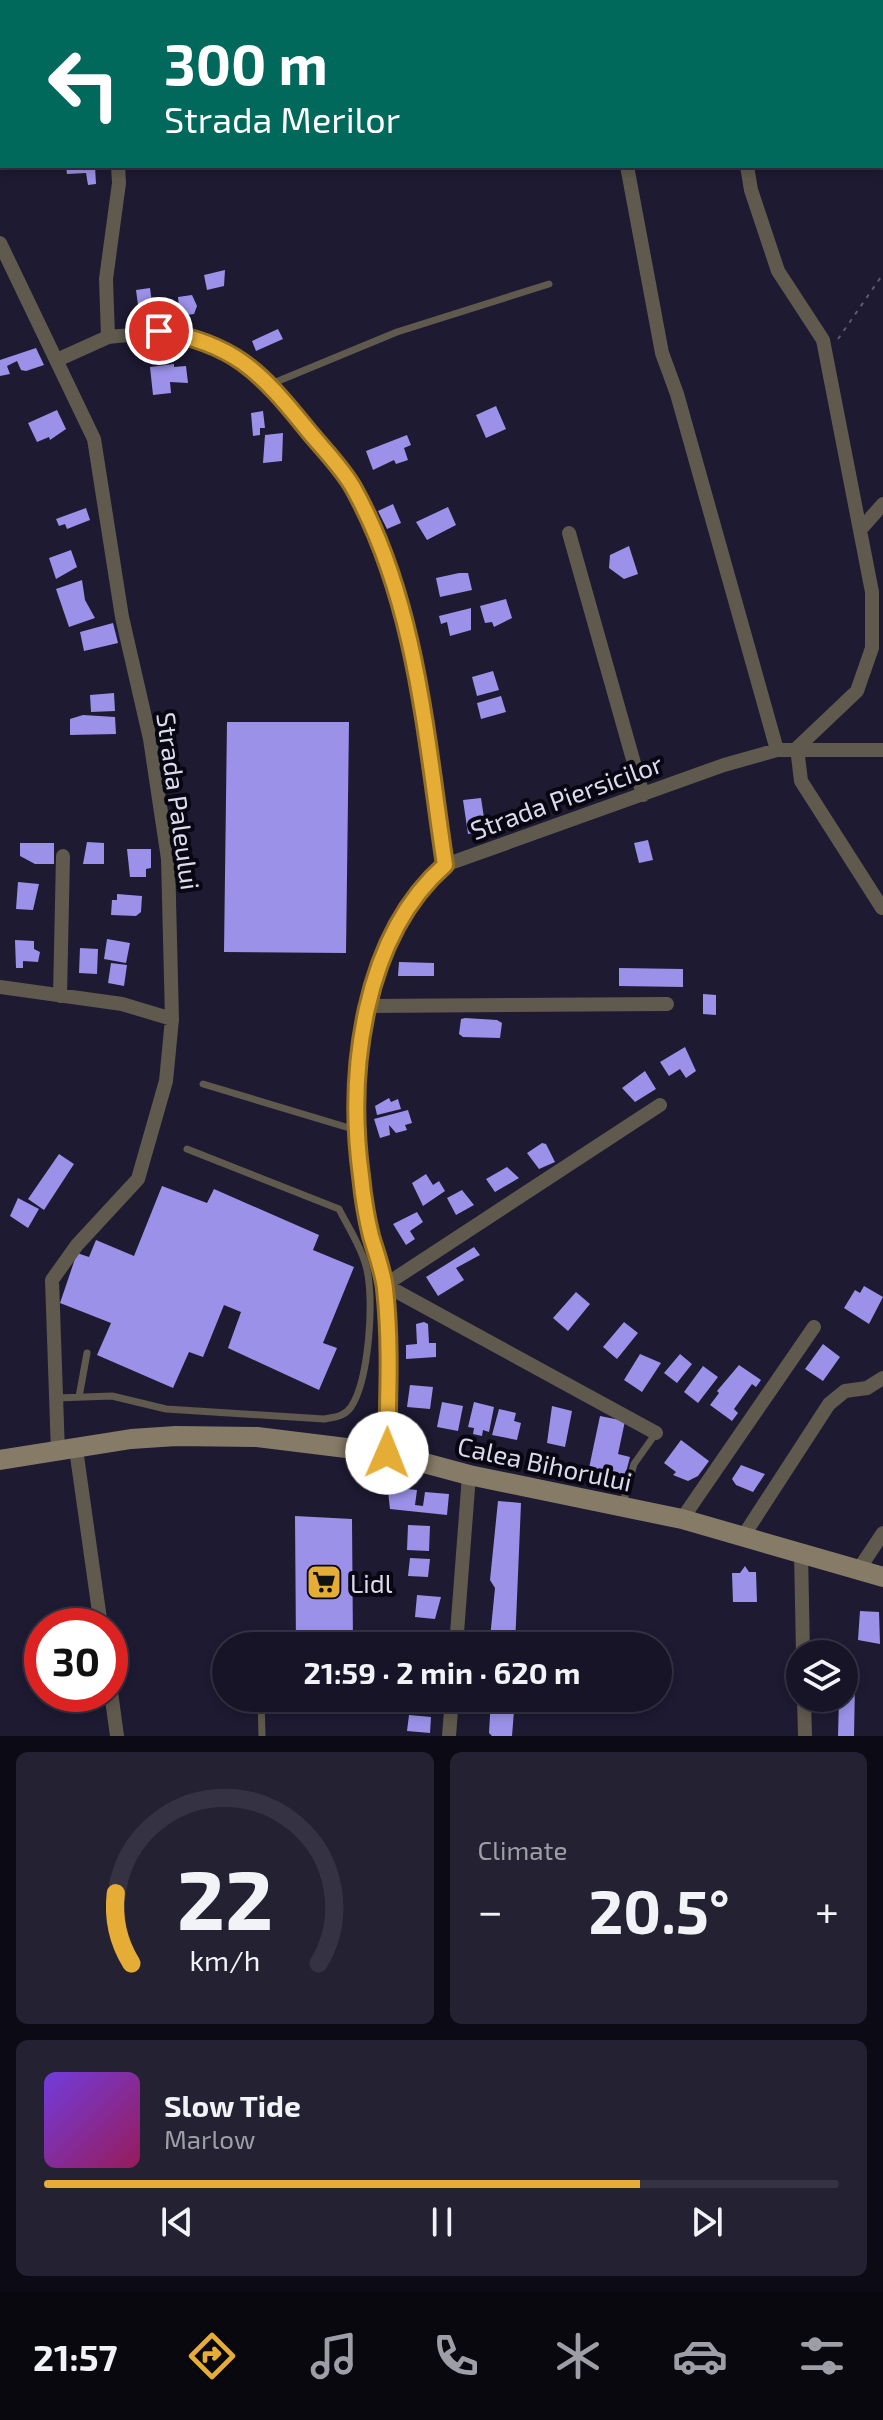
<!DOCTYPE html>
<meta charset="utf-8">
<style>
body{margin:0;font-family:"Exo 2",sans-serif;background:#232132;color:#f1f3f6;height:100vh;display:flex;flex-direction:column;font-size:30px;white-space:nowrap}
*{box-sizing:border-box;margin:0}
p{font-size:26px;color:#9e9ea7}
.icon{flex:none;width:44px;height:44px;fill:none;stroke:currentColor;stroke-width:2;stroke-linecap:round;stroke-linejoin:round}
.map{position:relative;height:1736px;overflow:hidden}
.panel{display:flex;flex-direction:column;gap:16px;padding:16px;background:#0c0b15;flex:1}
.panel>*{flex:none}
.hud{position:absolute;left:0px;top:0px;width:884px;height:168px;box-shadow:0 4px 12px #0003,0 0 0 2px #353343;background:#00695c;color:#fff;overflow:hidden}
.tools{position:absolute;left:786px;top:1640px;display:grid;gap:16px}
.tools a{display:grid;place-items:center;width:72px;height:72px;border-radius:50%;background:#161426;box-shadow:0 4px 12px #0003,0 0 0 2px #353343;font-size:40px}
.speed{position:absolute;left:24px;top:1608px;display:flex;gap:16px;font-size:40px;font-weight:700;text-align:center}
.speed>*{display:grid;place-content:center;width:104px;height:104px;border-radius:50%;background:#161426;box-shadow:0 4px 12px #0003,0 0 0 2px #353343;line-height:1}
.speed .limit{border:12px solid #d22;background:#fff;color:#111}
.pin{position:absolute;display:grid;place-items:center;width:68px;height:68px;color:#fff;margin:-34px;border:4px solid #fff;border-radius:50%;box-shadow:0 2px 8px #0007}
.me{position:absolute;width:88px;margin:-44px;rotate:1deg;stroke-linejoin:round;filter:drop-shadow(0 0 6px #0008)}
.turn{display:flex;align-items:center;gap:28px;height:168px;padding:0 32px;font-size:36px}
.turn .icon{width:104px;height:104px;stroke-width:2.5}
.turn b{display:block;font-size:56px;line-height:68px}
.big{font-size:60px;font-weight:700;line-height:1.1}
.panel .tile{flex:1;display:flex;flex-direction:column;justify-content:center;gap:12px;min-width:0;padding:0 28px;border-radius:12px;background:#232132}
.panel .dial{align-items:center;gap:0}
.dial svg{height:208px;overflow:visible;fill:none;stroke:#353343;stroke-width:7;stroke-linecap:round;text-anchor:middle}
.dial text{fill:#f1f3f6;stroke:none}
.song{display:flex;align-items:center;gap:24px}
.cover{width:96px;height:96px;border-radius:12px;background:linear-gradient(135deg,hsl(260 70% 55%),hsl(330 70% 35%))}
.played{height:8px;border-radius:4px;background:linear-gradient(90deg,#e5ad35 75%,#353343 75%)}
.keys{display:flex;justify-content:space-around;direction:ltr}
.heat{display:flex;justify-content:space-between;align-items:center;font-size:44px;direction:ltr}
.panel .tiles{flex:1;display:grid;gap:16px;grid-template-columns:1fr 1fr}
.tile:last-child{grid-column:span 2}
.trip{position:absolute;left:212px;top:1632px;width:460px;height:80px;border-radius:40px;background:#161426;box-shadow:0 4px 12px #0003,0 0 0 2px #353343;font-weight:700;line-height:80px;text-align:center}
.tab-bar{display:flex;height:128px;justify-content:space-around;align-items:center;background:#09080f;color:#9e9ea7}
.tab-bar .icon{width:56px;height:56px}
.tab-bar .active{color:#e5ad35}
.tab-bar b{font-size:36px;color:#f1f3f6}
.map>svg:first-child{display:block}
</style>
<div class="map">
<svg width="883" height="1736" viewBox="0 0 883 1736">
<rect width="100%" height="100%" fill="#1d1a32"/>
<path fill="#9b91e9" d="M66 166H95L96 184 88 185 86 173 67 174Z
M225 270 224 286 207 290 204 275Z
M150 288 152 303 138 305 136 290Z
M192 295 197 306 194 314 180 316 178 297Z
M278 329 283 339 256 351 252 341Z
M36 348 44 365 26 371 21 370 17 361 7 366 10 374 0 376V360Z
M174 364V367L186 366 188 383 170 382 171 393 153 395 150 367Z
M496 406 506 429 486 438 476 415Z
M57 410 66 429 50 440 49 437 37 442 28 423Z
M263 411 265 428H260V435L253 436 251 413Z
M283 433 282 461 263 463 265 435Z
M407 435 411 445 404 448 408 460 396 464 394 460 373 470 366 451Z
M393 504 401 523 387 529 378 511Z
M448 507 456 525 427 540 416 522Z
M86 508 90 520 67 529 65 524 59 526 56 519Z
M629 546 638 574 624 579 609 568 610 555Z
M71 550 77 567 56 579 49 558Z
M459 573H468L472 590 440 597 436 578Z
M82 580 85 600 95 618 69 627 56 589Z
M506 599 512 618 494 627 492 622 485 623 480 606Z
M471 608V630L450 636 447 622 441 624 439 616Z
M113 623 118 643 84 651 80 632Z
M493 671 499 690 477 696 472 677Z
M114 693 115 711 91 712 90 695Z
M501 696 506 712 481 719 477 703Z
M83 715 115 717 116 734 70 735V719Z
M227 722H349L346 953 224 952Z
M481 798 486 831 468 834 463 800Z
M648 840 653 860 639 863 634 843Z
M87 842 104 843V864H83Z
M20 843H54V864H35L20 856Z
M127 849H151V868L146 869V877H130Z
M18 882 39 884 33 910 16 909Z
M117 894 142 896 141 912 136 916 111 915 112 900H117Z
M107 939 130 943 126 963 104 959Z
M15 940 34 941V949L40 952 38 962 23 961V968H16Z
M80 948 98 949 97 974 79 973Z
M399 962 434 963V976H398Z
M111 963 127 965 124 986 108 983Z
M619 968 683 969V987L619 986Z
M703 994 716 995V1015L703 1014Z
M465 1018 497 1020 502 1023 500 1038 463 1037 459 1034 461 1019Z
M685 1047 696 1071 686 1078 680 1069 669 1076 660 1062Z
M645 1071 656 1089 635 1102 622 1088Z
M389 1098 391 1102 398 1099 401 1109 377 1115 375 1106Z
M408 1110 412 1123 405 1125 407 1130 396 1133 389 1125 390 1135 380 1138 374 1119Z
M542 1143 546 1144 555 1162 539 1169 527 1153Z
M59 1154 74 1164 44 1210 28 1199Z
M507 1167 519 1178 495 1192 486 1179Z
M426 1174 433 1185 439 1181 445 1191 423 1206 412 1183Z
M162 1186 207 1203 214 1189 319 1235 313 1250 354 1267 323 1343 337 1348 319 1390 228 1348 241 1312 224 1305 203 1357 189 1352 173 1388 97 1355 111 1323 60 1303 77 1253 89 1257 96 1240 134 1256Z
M462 1190 474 1205 456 1215 447 1198Z
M18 1198 39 1209 28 1228 10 1216Z
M417 1212 423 1222 410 1231 415 1239 406 1245 393 1224Z
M474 1247 480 1255 456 1268 464 1280 438 1296 426 1277Z
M864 1286 883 1297 869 1324 844 1308 855 1290 860 1293Z
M576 1292 590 1304 568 1331 553 1318Z
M424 1322 428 1324 429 1343H436V1357L406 1359V1345L417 1344 416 1324Z
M624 1322 638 1333 617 1359 603 1347Z
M823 1344 840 1357 823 1381 805 1369Z
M640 1354 661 1363 642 1392 624 1380Z
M680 1354 692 1364 677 1383 664 1373Z
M739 1365 761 1380 756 1387 752 1384 734 1409 738 1413 732 1421 710 1405 719 1393 717 1391Z
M703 1366 718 1377 698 1403 684 1392Z
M410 1385 433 1387 430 1409 407 1407Z
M442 1402 463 1406 458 1431 437 1427Z
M474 1402 494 1407 489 1432 483 1430 482 1436 473 1434 474 1428 468 1427Z
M552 1406 572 1411 565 1447 547 1443Z
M499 1409 516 1413 514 1421 521 1423 517 1440 492 1435Z
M600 1416 625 1421 618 1454 630 1457 625 1476 589 1468Z
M681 1440 709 1461 698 1476 688 1481 673 1475 676 1472 664 1463Z
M741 1465 765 1474 753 1492 736 1485 732 1479Z
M395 1488 417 1490 415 1505 423 1506 425 1492 449 1494 447 1515 390 1509 388 1491 394 1492Z
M498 1501 521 1503 515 1646H491L490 1638 495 1588 490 1580Z
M295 1516 352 1519 353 1646H296Z
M408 1525 430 1526 429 1551 407 1550Z
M410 1558 430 1559 428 1577 408 1576Z
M745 1566 749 1572H756L757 1602H733L732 1573H740Z
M417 1595 441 1597 435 1619 415 1617Z
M860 1611 879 1612 880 1644 858 1640Z
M844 1684H855L854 1736H838L839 1698H844Z
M491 1698H515L512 1736H492L489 1733Z
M409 1715 431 1717 430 1733 407 1731Z"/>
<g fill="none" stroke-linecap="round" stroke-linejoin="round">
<path stroke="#5b596f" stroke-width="2" stroke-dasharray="4 6" stroke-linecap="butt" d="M838 339 883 274"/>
<path stroke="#60594d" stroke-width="7" d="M271 384 397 332 549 284
M203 1084 356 1130
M79 1397 87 1353
M57 1398 112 1396 166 1409 324 1419C335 1417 344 1417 351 1407 369 1380 375 1297 366 1266 361 1246 348 1227 339 1209L187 1149
M623 1503 634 1464 656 1433
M261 1698 262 1736"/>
<path stroke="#60594d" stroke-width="14" d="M92 0 93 2
M728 0V2
M373 2 380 0
M660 2 671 0
M627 166 662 353 677 394 777 750
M747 166 751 190 778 271 823 340 872 592V648L857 691 797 748 801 781 882 908
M0 243 94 439 122 617 150 739 168 859 172 1019 166 1081 138 1179 77 1245 52 1280 58 1453
M108 337C210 326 242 348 305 426 321 446 341 466 354 488 418 597 426 743 445 865
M57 360 108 337 106 279 119 183 118 166
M861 529 883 504
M569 533 643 795
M0 987 122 1004 172 1019
M60 996 63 856
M367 1006 667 1004
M656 1433 385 1285 660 1105
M76 1449 101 1626
M387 1453C387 1398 391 1343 385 1289 383 1271 376 1253 371 1236 366 1217 363 1196 361 1176 347 1073 363 936 445 865L724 765 777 750H883
M682 1519 814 1327
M744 1535 829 1404 845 1391 867 1388 883 1378
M801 1552 803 1654
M859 1569 883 1533
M456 1646 469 1475
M110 1685 117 1736
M804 1698 805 1736
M449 1736 452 1698"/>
<path stroke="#867b67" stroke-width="20" d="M0 1460 131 1439 176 1436 257 1437 387 1453 469 1475 682 1519 883 1577"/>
</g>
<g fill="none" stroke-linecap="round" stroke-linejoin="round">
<defs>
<path id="route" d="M159 331C233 343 260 371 306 428 321 447 342 467 354 489 417 603 426 739 445 865 363 937 347 1072 361 1176 363 1196 366 1216 371 1236 376 1253 383 1271 385 1289 391 1343 388 1398 387 1453"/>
</defs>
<use href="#route" stroke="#957022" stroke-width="20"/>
<use href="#route" stroke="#e5ad35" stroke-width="14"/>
</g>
<defs>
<symbol id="supermarket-square" viewBox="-11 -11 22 22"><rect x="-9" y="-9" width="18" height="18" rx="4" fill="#e5ad35" stroke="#070611"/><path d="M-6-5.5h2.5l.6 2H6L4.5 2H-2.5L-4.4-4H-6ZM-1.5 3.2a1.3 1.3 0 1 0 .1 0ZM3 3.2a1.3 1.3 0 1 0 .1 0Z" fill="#111"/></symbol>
</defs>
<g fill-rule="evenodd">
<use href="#supermarket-square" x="304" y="1562" width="40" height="40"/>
</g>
<g text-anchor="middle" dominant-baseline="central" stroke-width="8" stroke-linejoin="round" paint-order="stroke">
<g font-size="26" fill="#dcdbed" stroke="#070611">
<text transform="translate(566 796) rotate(-20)">Strada Piersicilor</text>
<text transform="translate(179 801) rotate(82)">Strada Paleului</text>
<text transform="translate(545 1463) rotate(12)">Calea Bihorului</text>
</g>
<g font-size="26" fill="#dcdbed" stroke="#070611" text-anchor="start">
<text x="350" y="1582">Lidl</text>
</g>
</g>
</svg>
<div class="tools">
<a><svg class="icon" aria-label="layers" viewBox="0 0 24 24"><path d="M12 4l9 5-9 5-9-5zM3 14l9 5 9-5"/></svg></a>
</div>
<div class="speed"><div class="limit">30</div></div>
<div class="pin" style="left:159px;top:331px;background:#d93025"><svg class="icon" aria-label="arrive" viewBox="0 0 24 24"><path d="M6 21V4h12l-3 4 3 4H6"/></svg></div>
<svg class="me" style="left:387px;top:1453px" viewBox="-20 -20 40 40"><circle r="19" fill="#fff"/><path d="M0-13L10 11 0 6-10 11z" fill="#e5ad35"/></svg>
<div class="trip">21:59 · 2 min · 620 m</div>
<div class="hud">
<div class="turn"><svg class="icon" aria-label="left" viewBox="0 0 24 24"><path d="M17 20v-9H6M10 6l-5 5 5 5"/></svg><div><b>300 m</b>Strada Merilor</div></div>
</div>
</div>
<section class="panel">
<div class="tiles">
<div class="tile dial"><svg viewBox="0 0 100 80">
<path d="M14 69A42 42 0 1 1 86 69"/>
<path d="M14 69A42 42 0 0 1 8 42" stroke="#e5ad35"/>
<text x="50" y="56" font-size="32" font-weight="700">22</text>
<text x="50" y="72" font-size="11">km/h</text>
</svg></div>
<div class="tile"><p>Climate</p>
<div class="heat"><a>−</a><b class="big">20.5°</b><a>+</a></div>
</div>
<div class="tile">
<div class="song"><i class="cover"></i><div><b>Slow Tide</b><p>Marlow</p></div></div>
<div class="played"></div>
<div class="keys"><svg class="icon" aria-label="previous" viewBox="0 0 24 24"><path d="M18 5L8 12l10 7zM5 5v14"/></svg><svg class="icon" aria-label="pause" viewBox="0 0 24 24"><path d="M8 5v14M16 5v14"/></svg><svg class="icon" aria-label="next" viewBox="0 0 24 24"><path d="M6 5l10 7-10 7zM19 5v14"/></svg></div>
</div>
</div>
</section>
<nav class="tab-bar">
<b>21:57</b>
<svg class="icon active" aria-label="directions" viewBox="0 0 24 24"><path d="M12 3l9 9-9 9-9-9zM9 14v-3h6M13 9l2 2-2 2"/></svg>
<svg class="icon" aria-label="music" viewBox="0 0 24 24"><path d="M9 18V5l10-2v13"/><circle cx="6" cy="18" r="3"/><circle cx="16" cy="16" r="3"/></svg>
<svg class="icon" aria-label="phone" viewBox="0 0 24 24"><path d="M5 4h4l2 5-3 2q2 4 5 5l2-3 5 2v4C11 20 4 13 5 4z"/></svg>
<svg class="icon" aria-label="climate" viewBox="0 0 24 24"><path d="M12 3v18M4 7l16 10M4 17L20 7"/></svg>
<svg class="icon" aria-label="car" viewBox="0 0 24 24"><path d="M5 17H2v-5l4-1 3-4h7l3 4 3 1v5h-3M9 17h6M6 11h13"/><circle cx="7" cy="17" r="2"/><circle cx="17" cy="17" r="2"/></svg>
<svg class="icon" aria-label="filters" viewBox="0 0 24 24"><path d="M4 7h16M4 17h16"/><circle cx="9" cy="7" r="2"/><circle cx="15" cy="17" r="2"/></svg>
</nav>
